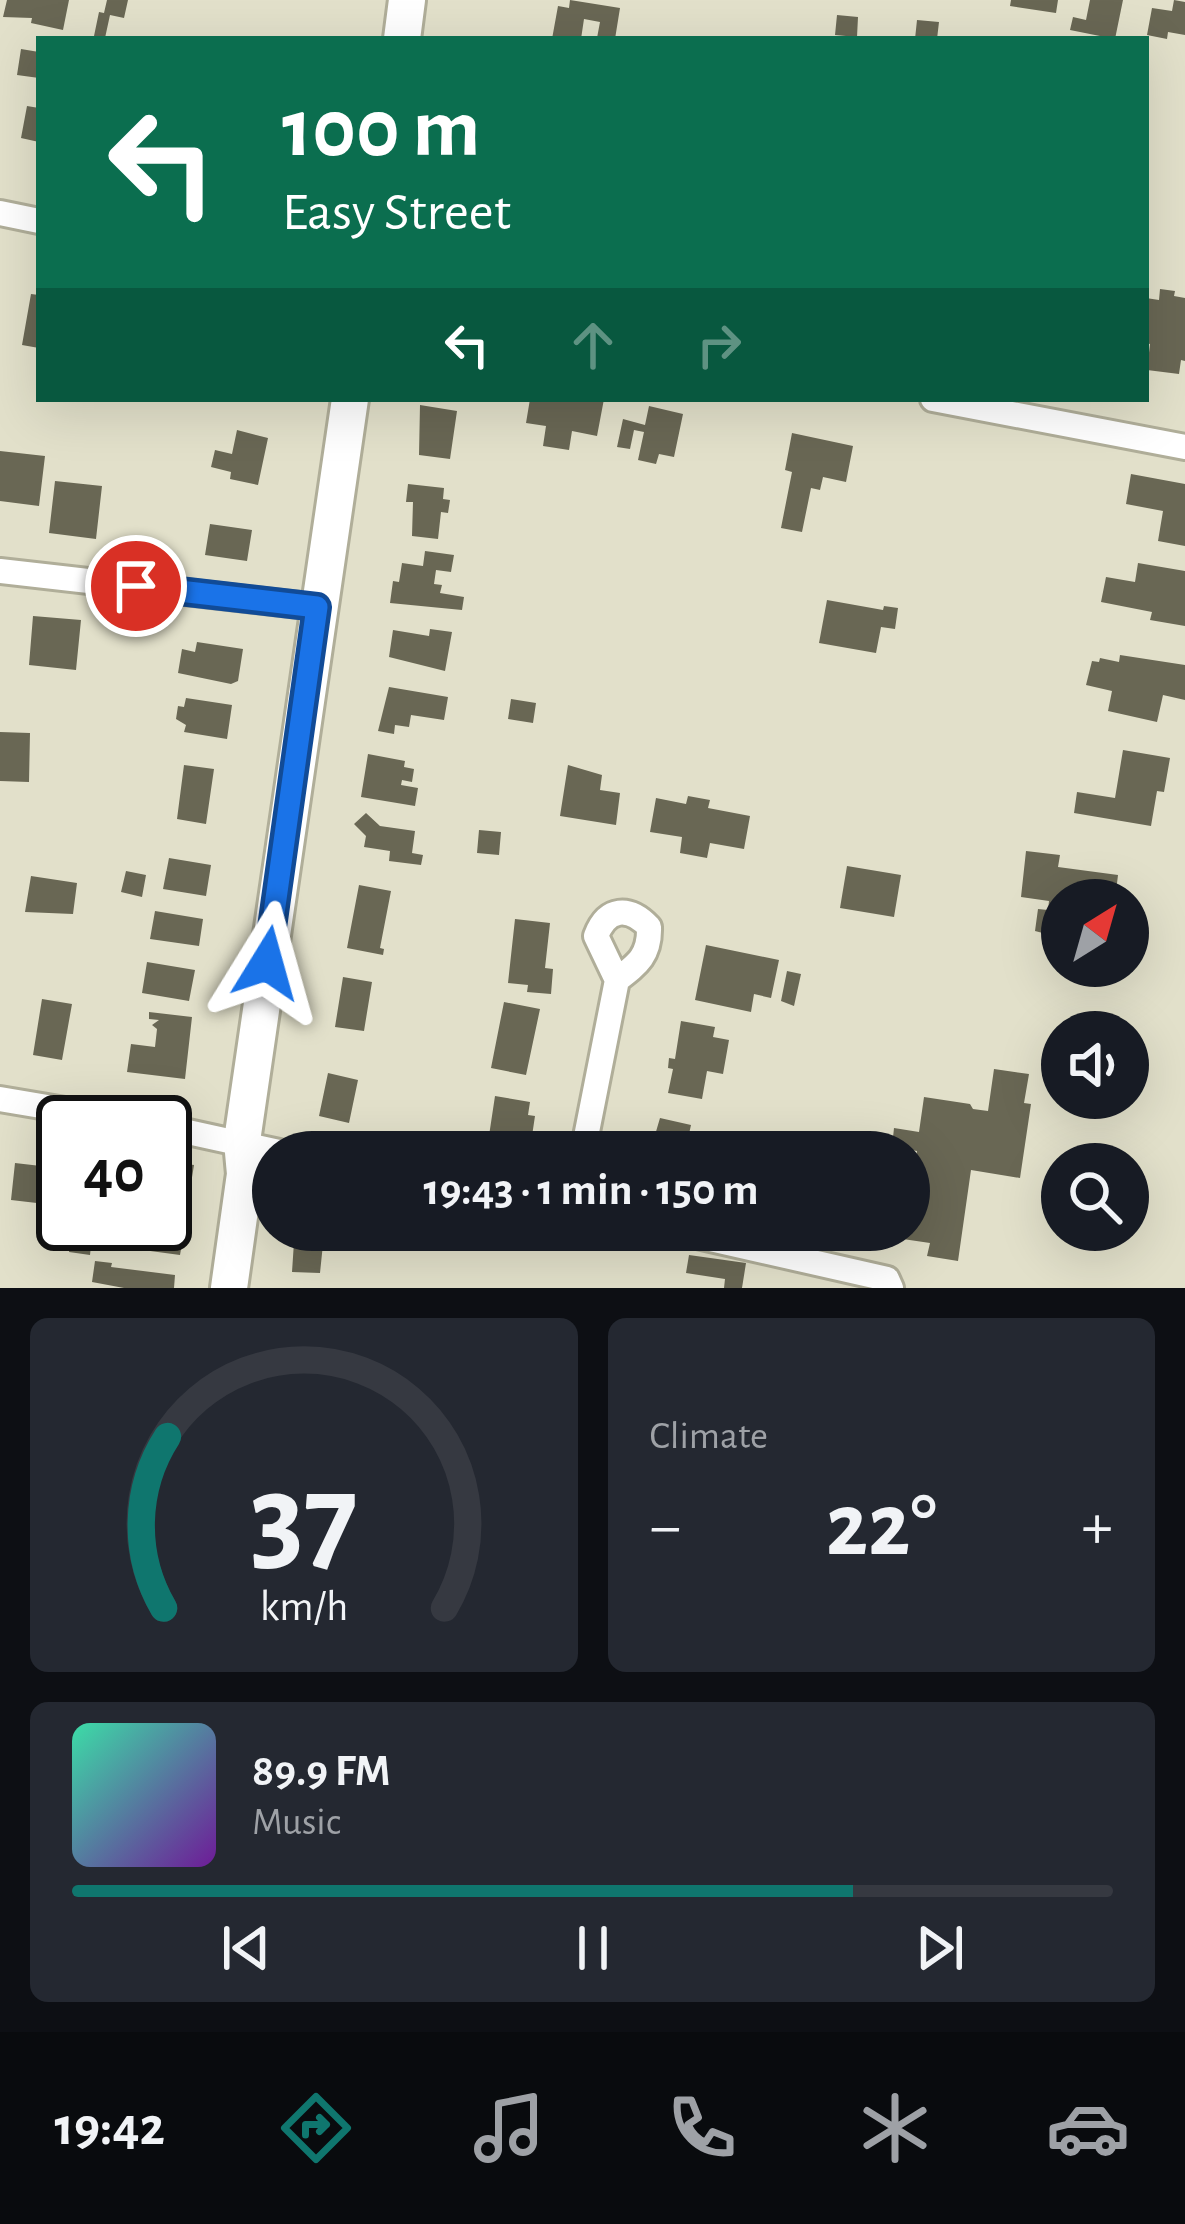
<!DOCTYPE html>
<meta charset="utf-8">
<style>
body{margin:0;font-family:"Alegreya Sans",sans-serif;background:#242831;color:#f1f3f6;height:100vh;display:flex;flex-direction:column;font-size:45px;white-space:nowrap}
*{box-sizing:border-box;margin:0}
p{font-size:39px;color:#9ea1a6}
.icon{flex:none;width:66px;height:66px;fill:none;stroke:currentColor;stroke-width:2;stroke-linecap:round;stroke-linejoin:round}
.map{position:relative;height:1288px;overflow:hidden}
.side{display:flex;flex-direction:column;gap:30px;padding:30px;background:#0d0f14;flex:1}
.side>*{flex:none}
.guide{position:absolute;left:36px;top:36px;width:1113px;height:366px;border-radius:0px;box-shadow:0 12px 48px #0002;background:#0b6e4f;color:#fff;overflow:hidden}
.needle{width:78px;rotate:37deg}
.tools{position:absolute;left:1041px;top:879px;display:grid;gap:24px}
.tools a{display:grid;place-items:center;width:108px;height:108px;border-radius:50%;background:#171b24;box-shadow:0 12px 48px #0002;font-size:60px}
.speed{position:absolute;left:36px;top:1095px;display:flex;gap:24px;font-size:60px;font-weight:700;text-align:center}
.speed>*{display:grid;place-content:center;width:156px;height:156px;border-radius:50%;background:#171b24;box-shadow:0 12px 48px #0002;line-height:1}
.speed .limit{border:6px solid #111;border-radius:18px;background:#fff;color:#111}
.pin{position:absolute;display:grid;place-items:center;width:102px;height:102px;color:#fff;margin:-51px;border:6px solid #fff;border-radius:50%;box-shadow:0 3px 12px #0007}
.me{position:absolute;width:132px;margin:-66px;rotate:8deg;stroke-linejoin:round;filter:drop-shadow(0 0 9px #0008)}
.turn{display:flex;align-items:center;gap:42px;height:252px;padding:0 48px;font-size:54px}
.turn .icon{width:156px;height:156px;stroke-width:2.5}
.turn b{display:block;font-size:84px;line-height:102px}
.lanes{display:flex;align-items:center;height:114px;padding:0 48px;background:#0003;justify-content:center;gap:60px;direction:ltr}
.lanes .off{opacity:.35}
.big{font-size:90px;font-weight:700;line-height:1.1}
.side .card{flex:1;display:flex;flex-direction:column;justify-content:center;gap:18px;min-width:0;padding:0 42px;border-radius:18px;background:#242831}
.side .dial{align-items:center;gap:0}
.dial svg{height:312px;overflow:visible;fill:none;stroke:#363941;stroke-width:7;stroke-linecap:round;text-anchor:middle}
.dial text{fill:#f1f3f6;stroke:none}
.song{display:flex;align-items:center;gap:36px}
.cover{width:144px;height:144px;border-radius:18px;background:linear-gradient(135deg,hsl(160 70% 55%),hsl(280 70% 35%))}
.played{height:12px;border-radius:6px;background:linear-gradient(90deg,#0f766e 75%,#363941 75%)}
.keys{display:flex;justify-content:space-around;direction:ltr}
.heat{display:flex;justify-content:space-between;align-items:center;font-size:66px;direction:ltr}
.side .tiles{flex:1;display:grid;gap:30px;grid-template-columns:1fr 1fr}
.card:last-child{grid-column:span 2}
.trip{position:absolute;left:252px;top:1131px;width:678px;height:120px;border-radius:60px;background:#171b24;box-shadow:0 12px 48px #0002;font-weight:700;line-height:120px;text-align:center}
.tabs{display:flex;height:192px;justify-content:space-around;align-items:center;background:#090b0e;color:#9ea1a6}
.tabs .icon{width:84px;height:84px}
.tabs .active{color:#0f766e}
.tabs b{font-size:54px;color:#f1f3f6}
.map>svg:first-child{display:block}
</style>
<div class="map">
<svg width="1185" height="1288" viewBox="0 0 1185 1288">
<rect width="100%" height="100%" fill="#e2e0ca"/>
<path fill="#696754" d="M7 0H69L63 30 31 23 32 18 3 17Z
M107 0H128L124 18 110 15 105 38 94 36 99 12 104 13Z
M570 0 620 8 615 39 597 38 600 22 584 19 581 39H552L558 6 569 8Z
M1011 0H1058L1056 13 1010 6Z
M1090 0H1123L1115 39 1070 30 1073 17 1086 20Z
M1174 0 1185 2V35L1168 32 1167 39 1147 35 1152 8 1172 11Z
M837 15 858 17 857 37 835 35Z
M917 20 939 22 937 39H915Z
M21 49 39 52V78L17 75Z
M27 106 39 108V142L21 138Z
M1160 289 1175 291 1174 296 1185 298V361L1181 360 1179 374 1147 370 1150 344 1146 343V298L1159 300Z
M31 294 39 295V348L22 345Z
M530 399H604L597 436 572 431 569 450 543 446 546 426 526 423Z
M420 405 457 411 450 459 419 455Z
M649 406 683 414 674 457 659 454 656 464 638 460 644 432 634 430 630 449 617 447 623 419 645 425Z
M237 430 268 438 258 485 230 479 231 472 211 467 215 450 232 454Z
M792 433 853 446 846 482 823 477 820 490 811 488 802 532 781 528 792 472 785 470Z
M0 451 45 456 39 506 0 501Z
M1131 474 1185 484V546L1158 541 1163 511 1126 504Z
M55 481 102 486 96 539 49 533Z
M408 484 444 488 443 499 450 500 448 513 441 512 438 539 412 536 413 502H406Z
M210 524 252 530 247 561 205 555Z
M425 551 454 555 451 572 436 570 434 584 442 585 440 593 464 597 462 610 390 603 393 581 399 582 402 563 423 566Z
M1138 563 1185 571V626L1150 620 1152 612 1101 602 1106 577 1135 582Z
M827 600 883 610 884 606 898 608 895 629 881 627 876 653 819 643Z
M33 616 81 620 76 670 29 665Z
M430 629 452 632 445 671 389 657 393 630 429 636Z
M197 642 243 649 238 681 231 684 178 673 182 649 195 652Z
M1120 655 1185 665V700L1163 695 1157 722 1108 711 1112 691 1086 685 1092 661 1099 662 1100 658 1119 662Z
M389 687 448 697 444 720 411 715 409 727 395 725 394 734 378 731Z
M186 698 232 705 227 739 184 732 186 725 176 719 178 706 184 707Z
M511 699 536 703 533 723 508 719Z
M0 732 30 733 29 782 0 781Z
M1123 750 1170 758 1164 792 1157 791 1151 826 1074 813 1077 792 1115 798Z
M368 754 405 761 404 767 414 769 412 782 402 780 401 785 418 788 415 806 361 797Z
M184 765 214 769 206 824 177 819Z
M568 765 602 775 600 790 620 793 616 825 560 816Z
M688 796 710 800 708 808 750 816 744 849 710 843 707 858 680 853 682 837 650 832 656 798 686 804Z
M366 813 380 826 415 831 412 853 423 855 421 865 389 861 390 851 364 847 366 836 354 824Z
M479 830 501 832 499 855 477 853Z
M1026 851 1060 855 1058 867 1118 875 1115 900H1062V938L1035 931 1038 909 1048 910 1049 901 1021 897Z
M169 858 211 865 206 896 163 889Z
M847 866 901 875 894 917 840 908Z
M126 871 146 875 142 897 121 892Z
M31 876 77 883 73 914 25 912Z
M359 885 391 891 380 948 384 949 383 955 347 948Z
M155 911 203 919 199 946 150 939Z
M515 919 550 923 545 968 553 969 551 994 527 992 528 985 508 983Z
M706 945 779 960 771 998 754 994 751 1012 695 1000Z
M147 962 195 970 189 1001 142 993Z
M787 971 801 974 794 1006 781 1001Z
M343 977 372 982 364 1031 335 1027Z
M42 999 72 1004 62 1060 33 1055Z
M504 1002 540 1009 526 1075 491 1068Z
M149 1012 192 1017 185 1079 127 1072 131 1044 155 1047 157 1029 152 1025 159 1020 149 1019Z
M681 1021 715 1027 713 1037 729 1040 723 1074 707 1071 702 1099 668 1093 673 1069 668 1068 669 1058 675 1059Z
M994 1069 1029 1074 1024 1103 1031 1104 1020 1178 971 1170 958 1261 927 1256 930 1243 896 1238 897 1230H909V1159L916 1160 917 1151 892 1147 894 1128 919 1132 924 1097 970 1104 973 1109 988 1111Z
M328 1073 358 1080 349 1123 319 1116Z
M495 1096 530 1102 528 1115 535 1116 532 1136 524 1135 522 1152 487 1149Z
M660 1118 691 1125 685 1152H650Z
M165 1161 194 1165 189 1196 165 1193Z
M15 1163 58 1168 54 1205 11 1200Z
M165 1217 186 1221 180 1255 113 1246 117 1224 136 1228 137 1224H165Z
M73 1224 93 1227 90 1255 69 1252Z
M294 1242 323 1244 320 1273 292 1272Z
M689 1255 746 1263 742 1288H724L725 1279 686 1273Z
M95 1261 112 1263 111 1267 175 1275 174 1288H124L92 1282Z"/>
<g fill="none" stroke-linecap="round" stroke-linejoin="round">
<defs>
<path id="street" d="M0 213 39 221
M933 399 1185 447
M0 571 317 607
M0 1099 136 1122
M165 1127 279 1152
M583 1152 617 980 596 936C607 907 629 906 649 927 650 955 638 964 617 980
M671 1230 887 1279 891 1288"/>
<path id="secondary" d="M402 39 407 0
M229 1288 245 1174 242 1141 350 399"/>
</defs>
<use href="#street" stroke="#b0ae99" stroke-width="30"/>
<use href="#secondary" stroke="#b0ae99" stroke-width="42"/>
<use href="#street" stroke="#fff" stroke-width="24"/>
<use href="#secondary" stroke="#fff" stroke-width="36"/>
</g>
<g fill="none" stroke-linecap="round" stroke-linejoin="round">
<defs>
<path id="route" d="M136 586 317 607 267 963"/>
</defs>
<use href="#route" stroke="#114b97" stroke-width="30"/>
<use href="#route" stroke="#1a73e8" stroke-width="21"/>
</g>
</svg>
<div class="tools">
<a><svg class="needle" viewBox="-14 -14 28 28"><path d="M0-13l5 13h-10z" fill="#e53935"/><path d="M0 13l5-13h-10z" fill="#9ea1a6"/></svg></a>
<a><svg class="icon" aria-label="sound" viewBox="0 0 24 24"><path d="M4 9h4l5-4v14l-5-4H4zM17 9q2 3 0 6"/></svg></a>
<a><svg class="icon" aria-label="search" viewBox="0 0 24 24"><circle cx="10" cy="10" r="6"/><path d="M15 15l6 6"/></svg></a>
</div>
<div class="speed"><div class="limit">40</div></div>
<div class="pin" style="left:136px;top:586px;background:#d93025"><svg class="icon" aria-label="arrive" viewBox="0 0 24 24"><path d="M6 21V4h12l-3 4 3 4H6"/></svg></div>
<svg class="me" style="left:267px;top:963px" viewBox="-20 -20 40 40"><path d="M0-17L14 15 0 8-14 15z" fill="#1a73e8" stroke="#fff" stroke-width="4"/></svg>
<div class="trip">19:43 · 1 min · 150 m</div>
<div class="guide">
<div class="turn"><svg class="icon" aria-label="left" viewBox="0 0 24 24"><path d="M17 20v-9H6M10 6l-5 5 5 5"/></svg><div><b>100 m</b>Easy Street</div></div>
<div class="lanes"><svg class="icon" aria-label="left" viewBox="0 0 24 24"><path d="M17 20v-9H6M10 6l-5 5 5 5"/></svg><svg class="icon off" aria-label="ahead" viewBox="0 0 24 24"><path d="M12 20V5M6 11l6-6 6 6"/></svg><svg class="icon off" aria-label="right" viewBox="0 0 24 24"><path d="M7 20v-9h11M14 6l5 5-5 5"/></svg></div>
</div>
</div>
<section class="side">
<div class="tiles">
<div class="card dial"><svg viewBox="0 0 100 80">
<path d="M14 69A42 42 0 1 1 86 69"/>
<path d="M14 69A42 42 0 0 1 15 25" stroke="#0f766e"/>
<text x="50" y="56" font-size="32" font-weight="700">37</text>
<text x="50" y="72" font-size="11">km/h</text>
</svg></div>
<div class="card"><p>Climate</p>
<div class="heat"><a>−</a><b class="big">22°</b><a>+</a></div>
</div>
<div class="card">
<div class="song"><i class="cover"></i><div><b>89.9 FM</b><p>Music</p></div></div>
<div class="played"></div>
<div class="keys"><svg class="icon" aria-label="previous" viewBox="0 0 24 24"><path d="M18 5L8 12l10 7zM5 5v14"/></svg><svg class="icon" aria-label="pause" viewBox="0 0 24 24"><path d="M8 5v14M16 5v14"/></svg><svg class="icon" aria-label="next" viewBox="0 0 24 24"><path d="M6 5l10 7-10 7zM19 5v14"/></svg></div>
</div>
</div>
</section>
<nav class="tabs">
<b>19:42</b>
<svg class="icon active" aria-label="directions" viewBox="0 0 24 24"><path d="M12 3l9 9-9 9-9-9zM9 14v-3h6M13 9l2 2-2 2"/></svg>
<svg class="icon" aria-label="music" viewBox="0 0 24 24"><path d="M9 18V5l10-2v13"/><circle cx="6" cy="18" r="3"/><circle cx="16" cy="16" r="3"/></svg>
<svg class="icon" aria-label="phone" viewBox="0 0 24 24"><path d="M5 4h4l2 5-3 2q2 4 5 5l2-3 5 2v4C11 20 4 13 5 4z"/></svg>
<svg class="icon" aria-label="climate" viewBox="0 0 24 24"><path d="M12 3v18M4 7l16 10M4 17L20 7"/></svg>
<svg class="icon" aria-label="car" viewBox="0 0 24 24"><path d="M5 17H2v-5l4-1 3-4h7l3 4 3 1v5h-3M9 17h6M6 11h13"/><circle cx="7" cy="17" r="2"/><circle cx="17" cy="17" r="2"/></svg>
</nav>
